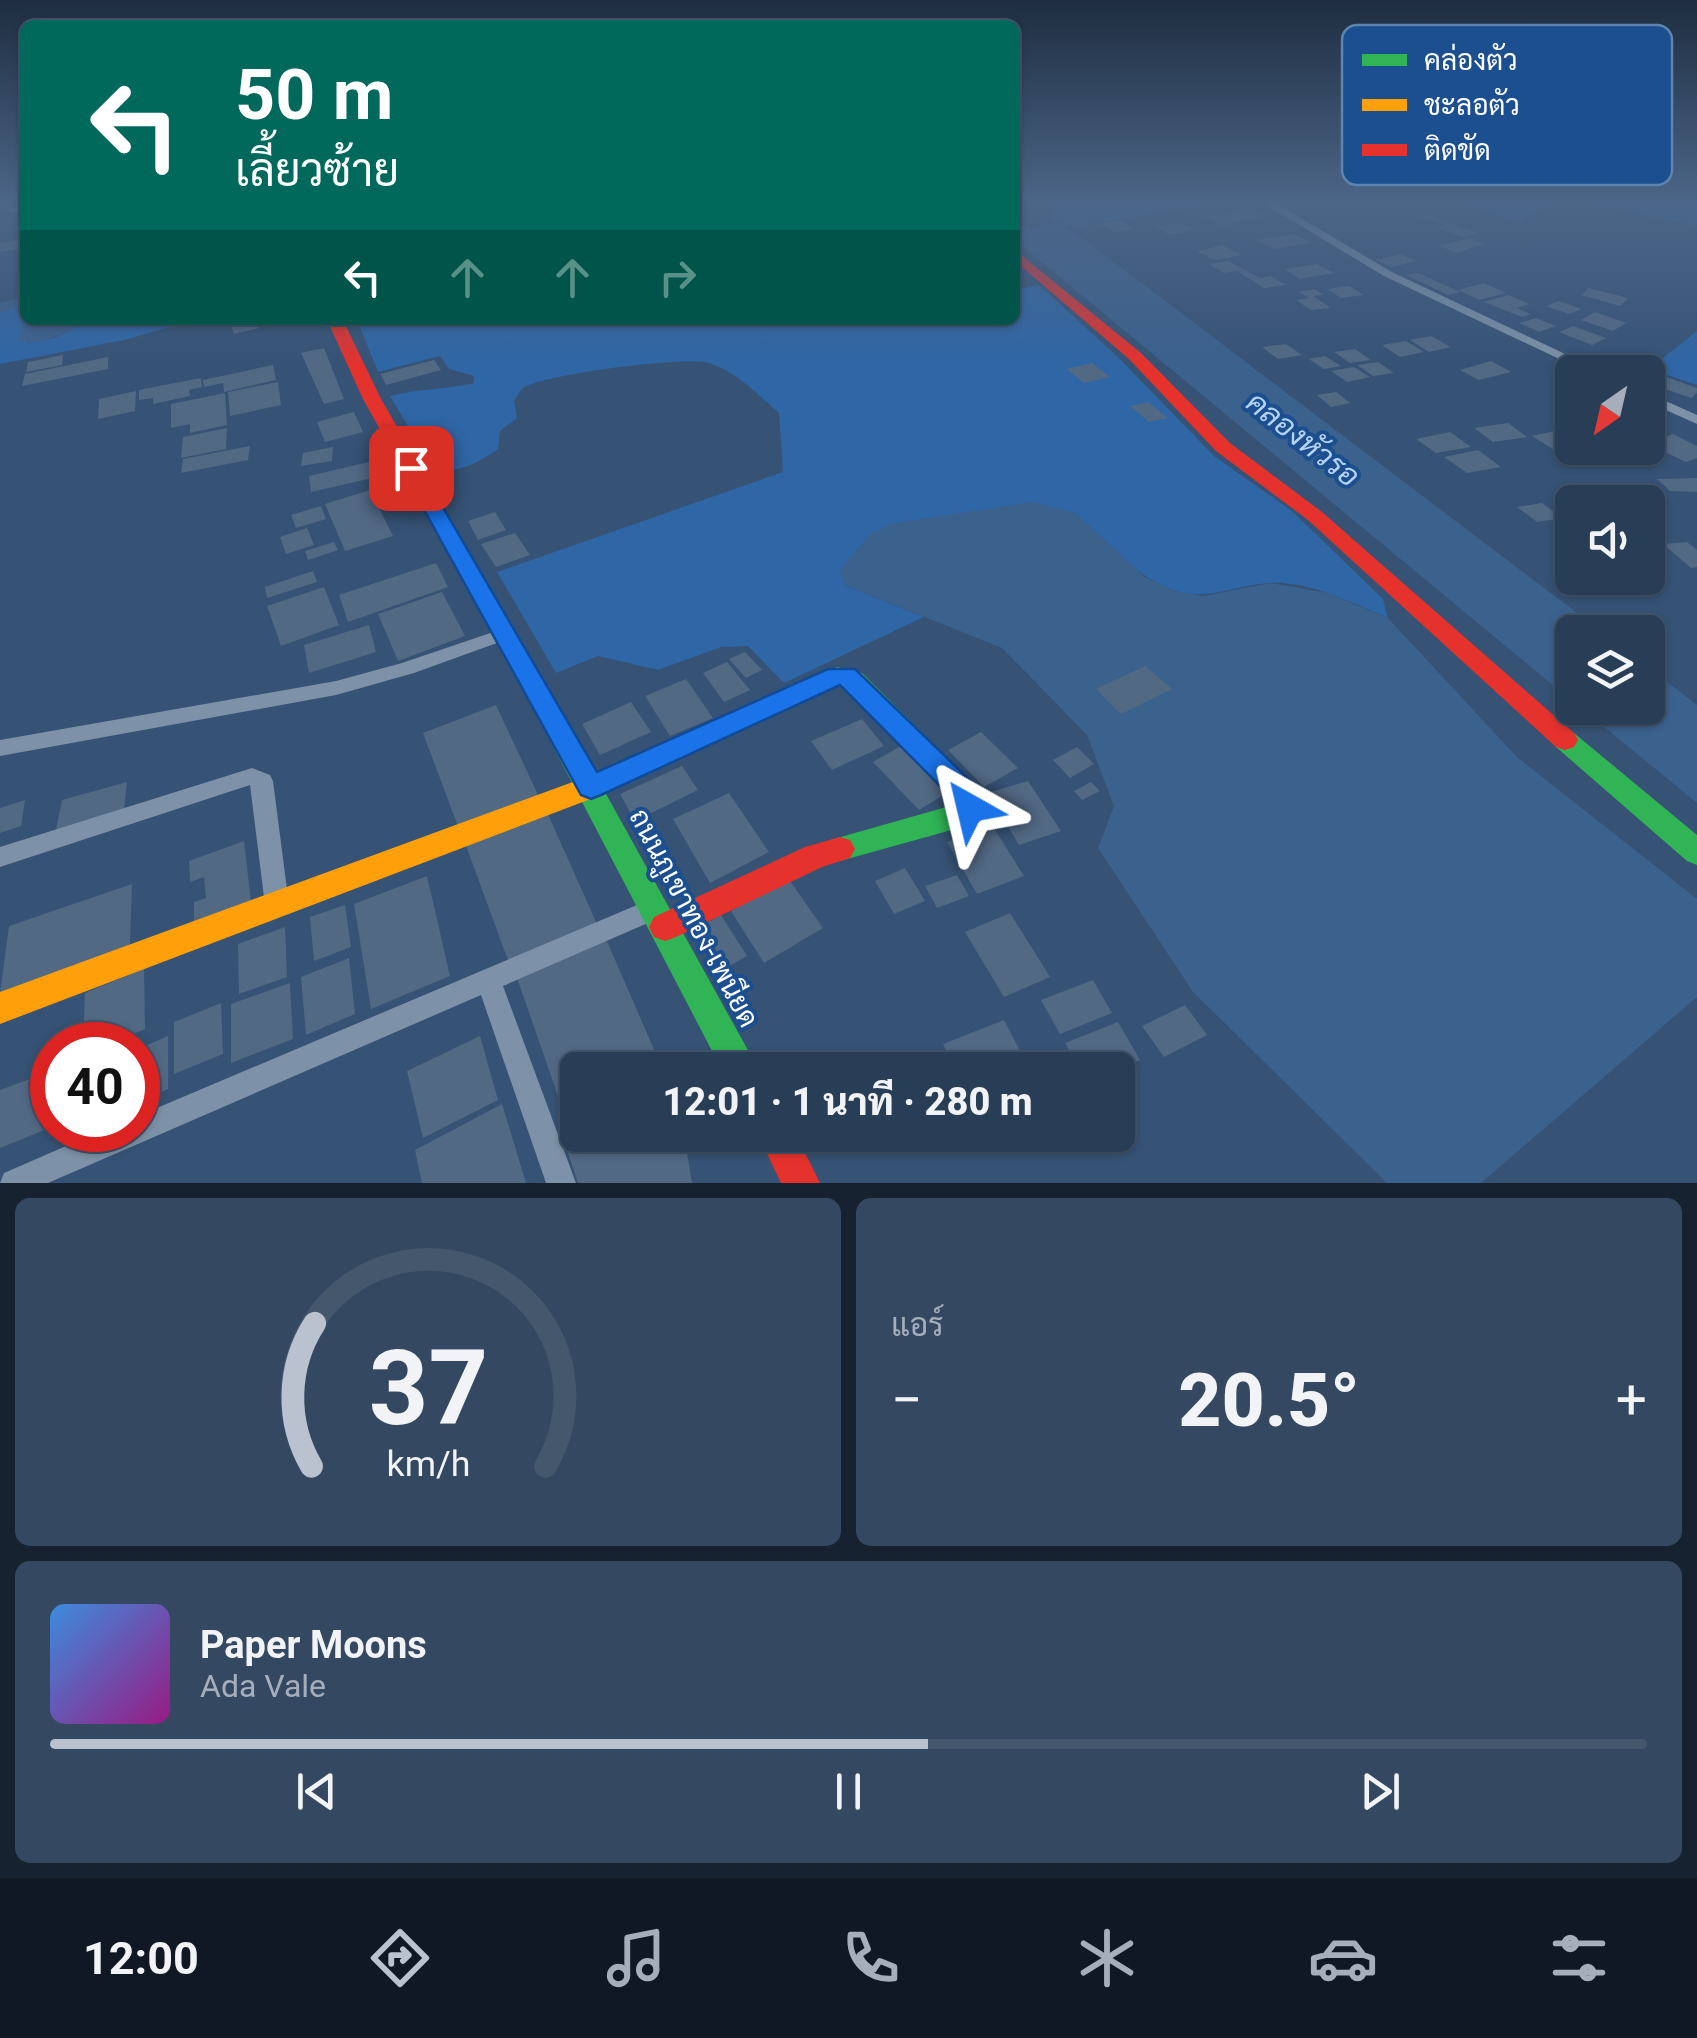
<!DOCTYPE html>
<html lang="th">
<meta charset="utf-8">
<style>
body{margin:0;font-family:Roboto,Sarabun,sans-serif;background:#344961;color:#f1f3f6;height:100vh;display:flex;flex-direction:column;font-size:38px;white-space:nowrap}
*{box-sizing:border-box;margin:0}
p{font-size:32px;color:#a5aeba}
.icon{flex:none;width:55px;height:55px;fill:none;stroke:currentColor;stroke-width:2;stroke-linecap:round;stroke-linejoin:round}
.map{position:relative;height:1183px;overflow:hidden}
.details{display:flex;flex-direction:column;gap:15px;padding:15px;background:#162230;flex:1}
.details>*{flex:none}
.banner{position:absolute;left:20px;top:20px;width:1000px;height:305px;border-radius:15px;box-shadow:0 2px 8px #0004,0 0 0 2px #44576d;background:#00695c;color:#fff;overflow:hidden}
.needle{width:65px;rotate:214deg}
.buttons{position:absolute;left:1555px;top:355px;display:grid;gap:20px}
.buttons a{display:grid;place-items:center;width:110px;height:110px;border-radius:15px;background:#283e57;box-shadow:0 2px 8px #0004,0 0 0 2px #44576d;font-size:50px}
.speed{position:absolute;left:30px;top:1022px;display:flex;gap:20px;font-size:50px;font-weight:700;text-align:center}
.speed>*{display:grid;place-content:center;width:130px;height:130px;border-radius:50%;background:#283e57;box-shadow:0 2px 8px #0004,0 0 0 2px #44576d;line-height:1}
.speed .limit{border:15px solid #d22;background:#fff;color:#111}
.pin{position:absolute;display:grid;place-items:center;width:85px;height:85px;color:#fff;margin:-42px;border-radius:20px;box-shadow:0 5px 15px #0006}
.me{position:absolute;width:110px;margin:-55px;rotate:323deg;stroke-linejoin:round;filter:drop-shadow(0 0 8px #0008)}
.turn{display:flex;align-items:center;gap:35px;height:210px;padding:0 50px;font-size:45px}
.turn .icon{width:130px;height:130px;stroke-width:2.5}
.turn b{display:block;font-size:70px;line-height:85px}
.lanes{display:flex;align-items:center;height:95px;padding:0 50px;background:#0003;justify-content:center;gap:50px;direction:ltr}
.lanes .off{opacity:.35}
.big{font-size:75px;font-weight:800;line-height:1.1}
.details .card{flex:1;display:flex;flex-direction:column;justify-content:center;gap:15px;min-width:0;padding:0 35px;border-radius:15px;background:#344961}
.details .dial{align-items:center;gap:0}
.dial svg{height:260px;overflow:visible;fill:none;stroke:#44576d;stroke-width:7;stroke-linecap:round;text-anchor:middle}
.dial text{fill:#f1f3f6;stroke:none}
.song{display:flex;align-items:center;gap:30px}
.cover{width:120px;height:120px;border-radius:15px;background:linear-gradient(135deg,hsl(210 70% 55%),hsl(310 70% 35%))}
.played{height:10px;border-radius:5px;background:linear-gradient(90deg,#b9c2ce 55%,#44576d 55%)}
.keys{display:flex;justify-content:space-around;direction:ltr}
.heat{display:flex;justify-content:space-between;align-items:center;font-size:55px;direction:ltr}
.details .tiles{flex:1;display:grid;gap:15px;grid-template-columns:1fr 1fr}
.card:last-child{grid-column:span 2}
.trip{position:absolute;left:560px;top:1052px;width:575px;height:100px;border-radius:15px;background:#283e57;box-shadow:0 2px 8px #0004,0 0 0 2px #44576d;font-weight:800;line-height:100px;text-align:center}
.tab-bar{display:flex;height:160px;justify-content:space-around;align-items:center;background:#101923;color:#a5aeba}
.tab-bar .icon{width:70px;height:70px}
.tab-bar .active{color:#b9c2ce}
.tab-bar b{font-size:45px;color:#f1f3f6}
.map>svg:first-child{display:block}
</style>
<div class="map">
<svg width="1697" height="1183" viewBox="0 0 1697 1183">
<rect width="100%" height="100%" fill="#365274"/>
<path fill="#2f66a5" d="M1061 200H1202L1205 205 1066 227 1050 218Z
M1450 200H1559L1520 221Z
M1577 200H1697V226Z
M1039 285 1119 358 1214 456 1292 511 1383 599 1388 618C1352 603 1310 581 1269 583 1235 585 1205 603 1170 589 1133 574 1103 539 1074 512L845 585 924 617 784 683 748 646 721 647 658 670 598 656 556 673 497 572 783 472 779 413C757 394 737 372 709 363 686 356 544 374 523 388 521 389 516 398 514 401L517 418 500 431 498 449C478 463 459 473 434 470L390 396C420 388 445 390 474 383V376L449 369 440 356 378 372 357 320H1015V290Z
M25 304V320H28L23 323 28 343 54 338 73 329 76 320H194L124 340 0 364V311Z
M1697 331V385L1649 369Z"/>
<path fill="#3b618d" d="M1051 223 1066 227 1093 246 1602 632H1572V701L1015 240V232Z
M28 320H76L73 329C55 337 37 346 18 340L23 323Z
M1032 502 1074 512 1145 577 1174 591 1203 596 1271 583 1328 593 1388 618 1517 757 1697 899V997L1481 1183H1387L1193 992 1098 848 1114 806 1087 735 1002 648 845 585 840 570 869 535 890 524Z
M1648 667 1697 705V803L1581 708H1648Z"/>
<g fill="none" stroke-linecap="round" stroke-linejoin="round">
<path fill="#3b618d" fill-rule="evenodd" d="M25 297V306L0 313V303Z"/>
</g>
<path fill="#526984" d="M1251 209 1267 216 1222 225 1206 217Z
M1427 214 1449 223 1478 233 1464 237 1437 228 1445 225 1420 216Z
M1119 220 1134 229 1114 232 1100 223Z
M1183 223 1195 231 1168 234 1156 226Z
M1294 234 1311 243 1273 249 1257 240Z
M1469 238 1485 244 1456 253 1440 246Z
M25 239V248L0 252V243Z
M1223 245 1241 255 1215 260 1197 251Z
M1400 254 1416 261 1392 267 1376 260Z
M1228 261 1260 278 1271 276 1286 285 1264 288 1237 271 1224 273 1209 264Z
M1317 264 1334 273 1300 279 1284 269Z
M1418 273 1460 292 1448 295 1406 275Z
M1484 283 1506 293 1479 300 1458 290Z
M1349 286 1364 295 1341 298 1327 289Z
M1589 288 1628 298 1620 306 1581 295Z
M1315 289 1324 295 1313 296 1331 308 1311 310 1296 300 1309 298 1299 292Z
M1508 295 1530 304 1516 308 1531 314 1522 317 1484 302Z
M1559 301 1582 309 1569 314 1546 306Z
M1595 312 1626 323 1613 331 1581 320Z
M1536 318 1556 326 1539 332 1519 323Z
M255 320 259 328 234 334 230 321Z
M1573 326 1606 338 1592 345 1559 332Z
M1431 336 1451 347 1429 352 1410 340Z
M1406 341 1424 352 1400 357 1382 345Z
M1286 344 1302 355 1278 359 1262 347Z
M324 348 344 399 324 404 301 353Z
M1355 349 1371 360 1350 363 1334 352Z
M63 355 62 365 26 372 28 362Z
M1325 356 1341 366 1324 369 1309 359Z
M108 357V369L22 386 25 374Z
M434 360 441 370 386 385 380 374Z
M1491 361 1511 372 1479 380 1460 370Z
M1378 362 1394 373 1373 376 1357 365Z
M1092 363 1110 377 1084 383 1066 369Z
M273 365 276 380 224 392 223 383 204 387 203 380Z
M1354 367 1370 377 1347 382 1331 371Z
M1655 373 1697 388V393L1691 398 1648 383Z
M201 378 202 387 189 390 190 396 153 404V398L139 400V390Z
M278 382 281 405 230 416 228 392Z
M136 391 135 411 98 419 99 399Z
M1336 392 1350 403 1331 407 1317 395Z
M225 393 227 425 190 433V424L171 428V404Z
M1148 402 1168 418 1149 422 1130 406Z
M354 412 363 432 325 442 317 422Z
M1508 423 1527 437 1493 442 1474 428Z
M1572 427V448L1598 449 1564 456 1532 436Z
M227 428 226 449 181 458 183 437Z
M1450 432 1471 447 1436 453 1416 439Z
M1673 434 1697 446V458L1686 462 1648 444Z
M250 446 248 460 181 473 183 459Z
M333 447 332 461 301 466 303 453Z
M1478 450 1501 467 1467 473 1444 457Z
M373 461 377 477 311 492 309 476Z
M1697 478V492L1670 491 1657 479Z
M370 490 393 536 345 551 325 504Z
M1542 503 1562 518 1537 522 1517 507Z
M321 506 326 519 296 528 291 515Z
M495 512 506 530 478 540 468 521Z
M307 528 314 545 286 554 280 537Z
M515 533 530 555 496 567 481 544Z
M334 542 338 550 308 560 305 551Z
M1687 542 1697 550V567L1691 568 1663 544Z
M436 563 448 587 348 622 339 595Z
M313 571 317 582 267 598 265 587Z
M324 587 339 625 281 646 267 606Z
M442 592 465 636 398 661 378 614Z
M369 625 376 652 309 673 304 645Z
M745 652 762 670 746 678 729 659Z
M727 662 750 690 724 702 703 673Z
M1145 666 1172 689 1121 714 1096 689Z
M686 679 713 718 670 736 645 696Z
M631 702 651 732 600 755 582 724Z
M496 705 539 797 459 829 423 733Z
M862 719 884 746 832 770 811 741Z
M981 732 1018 768 984 787 948 750Z
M901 746 947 793 919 810 873 762Z
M1077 747 1094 764 1070 778 1053 760Z
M682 766 698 790 635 821 620 794Z
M1028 781 1061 831 1019 845 988 793Z
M127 782 124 810 56 830 62 800Z
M1091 782 1100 791 1082 800 1074 791Z
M729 793 769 852 710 883 673 819Z
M25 800 21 826 0 833V808Z
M546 810 597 924 509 963 465 843Z
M992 825 1024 876 977 894 947 842Z
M244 841 251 902 194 924V902L206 898 204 877 190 882 189 861Z
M905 868 925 901 894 914 875 881Z
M957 875 969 896 937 908 925 886Z
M427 876 450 976 371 1009 354 904Z
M788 878 823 928 764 963 731 911Z
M132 884 130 946 0 993 9 926Z
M345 905 351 947 314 961 310 917Z
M1010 913 1050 977 1004 997 965 932Z
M721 915 747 956 720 971 696 929Z
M285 927 287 977 239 994 238 944Z
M606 939 663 1070H578V1136L573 1139 517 978Z
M349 958 355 1014 306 1035 301 977Z
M144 969 145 1029 106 1045H83L85 993Z
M1093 980 1112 1013 1060 1034 1041 1000Z
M290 983 293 1039 231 1063V1004Z
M221 1003 223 1054 174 1074V1022Z
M1185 1005 1207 1035 1164 1057 1142 1026Z
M1004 1020 1030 1070H955L943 1044Z
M1118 1022 1140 1060 1115 1070H1080L1065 1043Z
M168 1036V1089L138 1102V1049Z
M480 1036 498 1100 423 1138 407 1071Z
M924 1051 933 1070H894L892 1065Z
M52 1071V1127L0 1148V1090Z
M502 1104 526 1183H422L415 1150Z
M593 1135H684L692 1183H578L567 1150Z"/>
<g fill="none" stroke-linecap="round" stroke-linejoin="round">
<path fill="#7d92a8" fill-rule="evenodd" d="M1258 200H1270L1392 272 1603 372H1587L1384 276Z
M25 204V210L10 212 5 209Z
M1648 393 1697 415V424L1648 402Z
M505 628 511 630 514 634 511 638 414 673 336 695 0 756V740L336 681 402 663Z
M252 768 270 775 273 781 289 905 285 913 277 916 269 913 265 905 250 785 0 867V847Z
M656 897 664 900 668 908 664 916 503 986 576 1183H546L481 995 48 1183H0L4 1173 103 1130H138V1116Z"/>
<path fill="#30b455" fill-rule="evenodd" d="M522 655 531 658 534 664 759 1070H722L510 664 513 658Z
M837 667 862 673 981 791 985 808 973 824 840 861 830 858 825 849 830 840 957 804 845 687 839 685 705 747 696 750 687 747 683 740 687 733Z
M1565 730 1574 733 1697 835V865L1687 861 1556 747 1552 740 1556 733Z"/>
<path fill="#ff9f0a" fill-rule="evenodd" d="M696 730 705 733 709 740 705 747 601 795 0 1024V992L581 779Z"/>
<path fill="#e5322d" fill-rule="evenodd" d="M1015 250 1141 353 1230 443 1322 512 1574 733 1578 740 1574 747 1565 750 1556 747 1308 520 1216 451 1129 359 1015 261Z
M327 320H343L381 399 534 664 531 670H513L510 664 363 399Z
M840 837 850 840 855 849 850 858 822 867 676 937 665 941 654 937 649 927 654 917 805 847Z
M758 1135H796L820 1183H781Z"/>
</g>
<linearGradient id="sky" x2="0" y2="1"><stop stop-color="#1e2d40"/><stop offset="0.55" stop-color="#4c6688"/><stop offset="1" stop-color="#4c6688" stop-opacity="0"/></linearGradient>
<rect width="1697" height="366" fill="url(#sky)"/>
<path fill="#1a73e8" stroke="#114b97" stroke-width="2.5" d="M411 462 420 468 597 772 828 669H855L981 791 985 799 981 816 970 819 960 816 957 803 840 685 601 795 591 799 581 795 401 468Z"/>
<g text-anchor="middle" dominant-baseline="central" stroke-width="8" stroke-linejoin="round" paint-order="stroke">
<g font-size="28" fill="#fff" stroke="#1b4f8f">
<text transform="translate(694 918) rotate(62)">ถนนภูเขาทอง-เพนียด</text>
</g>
<g font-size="30" font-style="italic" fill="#b5d3f5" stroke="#1b4f8f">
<text transform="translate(1303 439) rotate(38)">คลองหัวรอ</text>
</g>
</g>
<rect x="1342" y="25" width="330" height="160" rx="15" fill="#1b4f8f" stroke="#5f84b1" stroke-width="2.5"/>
<rect x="1362" y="54" width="45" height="12" fill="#30b455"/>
<rect x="1362" y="99" width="45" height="12" fill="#ff9f0a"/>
<rect x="1362" y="144" width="45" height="12" fill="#e5322d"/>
<g font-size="28" fill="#fff">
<text x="1424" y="70">คล่องตัว</text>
<text x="1424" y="115">ชะลอตัว</text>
<text x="1424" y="160">ติดขัด</text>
</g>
</svg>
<div class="buttons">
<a><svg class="needle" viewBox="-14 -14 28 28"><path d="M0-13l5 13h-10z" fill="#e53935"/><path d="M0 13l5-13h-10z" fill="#a5aeba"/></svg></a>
<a><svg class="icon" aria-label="sound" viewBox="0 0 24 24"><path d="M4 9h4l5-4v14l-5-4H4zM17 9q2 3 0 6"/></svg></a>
<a><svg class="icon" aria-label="layers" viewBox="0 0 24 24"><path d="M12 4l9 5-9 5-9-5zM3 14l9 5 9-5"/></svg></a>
</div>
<div class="speed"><div class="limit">40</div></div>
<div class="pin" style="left:411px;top:468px;background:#d93025"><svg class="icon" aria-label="arrive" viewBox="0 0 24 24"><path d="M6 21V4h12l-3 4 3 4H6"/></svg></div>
<svg class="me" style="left:970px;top:808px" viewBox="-20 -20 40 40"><path d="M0-17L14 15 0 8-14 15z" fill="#1a73e8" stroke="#fff" stroke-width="4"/></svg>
<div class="trip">12:01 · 1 นาที · 280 m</div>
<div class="banner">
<div class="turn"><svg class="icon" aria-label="left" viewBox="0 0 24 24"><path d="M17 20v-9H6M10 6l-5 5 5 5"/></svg><div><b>50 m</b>เลี้ยวซ้าย</div></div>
<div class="lanes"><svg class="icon" aria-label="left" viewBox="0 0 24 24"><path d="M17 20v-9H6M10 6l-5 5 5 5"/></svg><svg class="icon off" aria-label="ahead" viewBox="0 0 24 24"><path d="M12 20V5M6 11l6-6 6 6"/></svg><svg class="icon off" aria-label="ahead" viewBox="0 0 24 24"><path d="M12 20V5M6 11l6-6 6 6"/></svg><svg class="icon off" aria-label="right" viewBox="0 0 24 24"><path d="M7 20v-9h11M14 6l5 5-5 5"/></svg></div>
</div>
</div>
<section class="details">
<div class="tiles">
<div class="card dial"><svg viewBox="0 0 100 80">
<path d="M14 69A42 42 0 1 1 86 69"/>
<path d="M14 69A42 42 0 0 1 15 25" stroke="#b9c2ce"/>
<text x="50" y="56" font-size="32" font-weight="700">37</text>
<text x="50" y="72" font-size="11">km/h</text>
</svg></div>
<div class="card"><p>แอร์</p>
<div class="heat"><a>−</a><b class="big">20.5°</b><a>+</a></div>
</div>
<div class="card">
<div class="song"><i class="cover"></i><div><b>Paper Moons</b><p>Ada Vale</p></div></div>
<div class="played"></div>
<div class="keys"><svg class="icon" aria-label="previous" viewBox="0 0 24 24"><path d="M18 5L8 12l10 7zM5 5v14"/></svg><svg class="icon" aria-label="pause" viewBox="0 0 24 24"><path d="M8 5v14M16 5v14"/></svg><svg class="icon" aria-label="next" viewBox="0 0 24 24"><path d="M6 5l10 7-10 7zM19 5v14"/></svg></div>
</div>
</div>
</section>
<nav class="tab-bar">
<b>12:00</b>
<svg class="icon active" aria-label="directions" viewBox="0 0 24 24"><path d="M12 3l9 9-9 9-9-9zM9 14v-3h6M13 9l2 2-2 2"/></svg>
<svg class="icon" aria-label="music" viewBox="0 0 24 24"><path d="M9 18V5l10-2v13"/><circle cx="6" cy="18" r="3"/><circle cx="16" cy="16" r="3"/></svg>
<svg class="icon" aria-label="phone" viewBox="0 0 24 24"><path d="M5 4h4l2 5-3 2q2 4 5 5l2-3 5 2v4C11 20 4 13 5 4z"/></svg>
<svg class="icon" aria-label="climate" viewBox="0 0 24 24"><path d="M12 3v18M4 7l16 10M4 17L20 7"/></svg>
<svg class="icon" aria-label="car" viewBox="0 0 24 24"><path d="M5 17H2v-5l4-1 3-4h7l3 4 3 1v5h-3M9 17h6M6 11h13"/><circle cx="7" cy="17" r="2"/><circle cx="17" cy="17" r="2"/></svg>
<svg class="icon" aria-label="filters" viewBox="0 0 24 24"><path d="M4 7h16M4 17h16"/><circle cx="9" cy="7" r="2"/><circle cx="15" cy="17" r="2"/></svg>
</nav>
